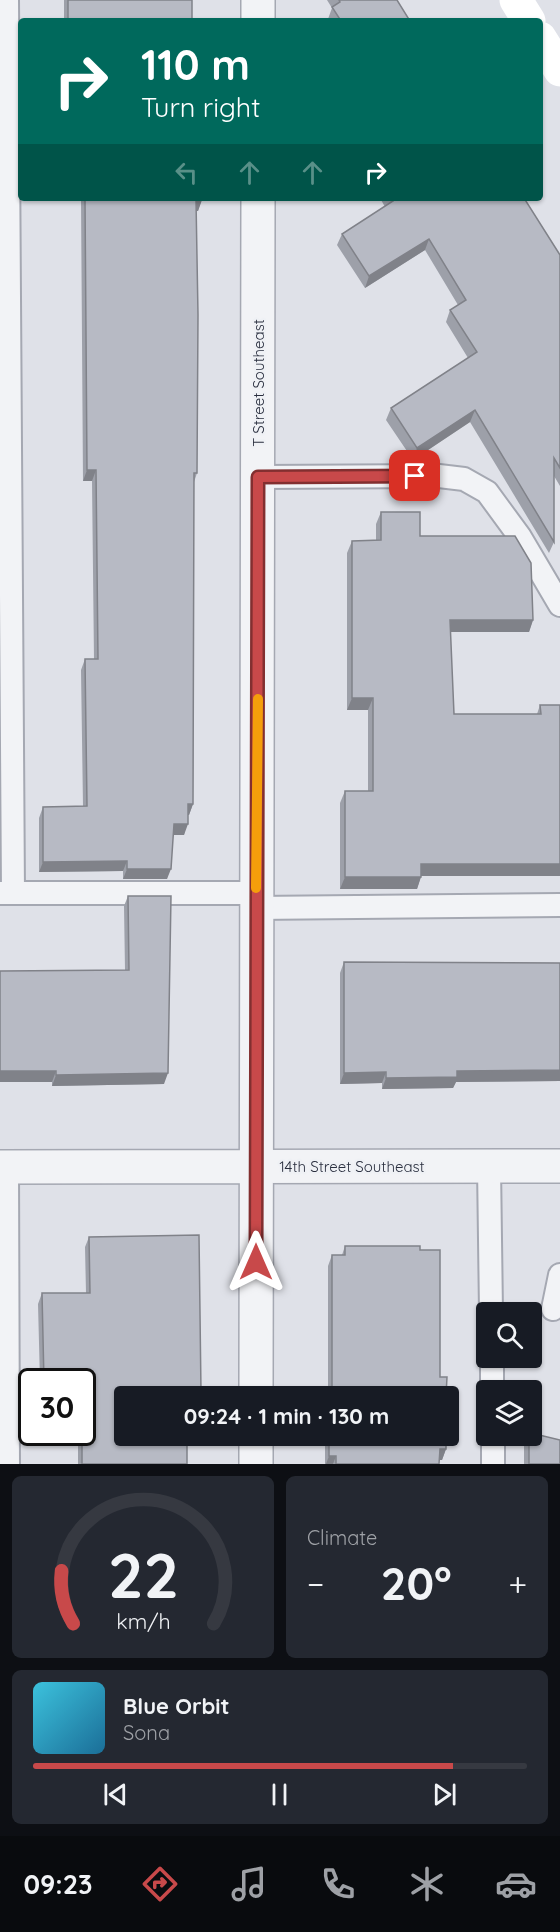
<!DOCTYPE html>
<meta charset="utf-8">
<style>
body{margin:0;font-family:Quicksand,sans-serif;background:#242831;color:#f1f3f6;height:100vh;display:flex;flex-direction:column;font-size:22px;white-space:nowrap}
*{box-sizing:border-box;margin:0}
p{font-size:20px;color:#9ea1a6}
.icon{flex:none;width:33px;height:33px;fill:none;stroke:currentColor;stroke-width:2;stroke-linecap:round;stroke-linejoin:round}
.map{position:relative;height:1464px;overflow:hidden}
.sheet{display:flex;flex-direction:column;gap:12px;padding:12px;background:#0d0f14;flex:1}
.sheet>*{flex:none}
.hud{position:absolute;left:18px;top:18px;width:525px;height:183px;border-radius:6px;box-shadow:0 2px 4px #0004;background:#00695c;color:#fff;overflow:hidden}
.controls{position:absolute;left:476px;top:1302px;display:grid;gap:12px}
.controls a{display:grid;place-items:center;width:66px;height:66px;border-radius:6px;background:#171b24;box-shadow:0 2px 4px #0004;font-size:30px}
.speed{position:absolute;left:18px;top:1368px;display:flex;gap:12px;font-size:30px;font-weight:700;text-align:center}
.speed>*{display:grid;place-content:center;width:78px;height:78px;border-radius:50%;background:#171b24;box-shadow:0 2px 4px #0004;line-height:1}
.speed .limit{border:3px solid #111;border-radius:9px;background:#fff;color:#111}
.pin{position:absolute;display:grid;place-items:center;width:51px;height:51px;color:#fff;margin:-26px;border-radius:12px;box-shadow:0 3px 9px #0006}
.me{position:absolute;width:66px;margin:-33px;rotate:0deg;stroke-linejoin:round;filter:drop-shadow(0 0 4px #0008)}
.turn{display:flex;align-items:center;gap:21px;height:126px;padding:0 24px;font-size:27px}
.turn .icon{width:78px;height:78px;stroke-width:2.5}
.turn b{display:block;font-size:42px;line-height:51px}
.lanes{display:flex;align-items:center;height:57px;padding:0 24px;background:#0003;justify-content:center;gap:30px;direction:ltr}
.lanes .off{opacity:.35}
.big{font-size:45px;font-weight:800;line-height:1.1}
.sheet .card{flex:1;display:flex;flex-direction:column;justify-content:center;gap:9px;min-width:0;padding:0 21px;border-radius:9px;background:#242831}
.sheet .dial{align-items:center;gap:0}
.dial svg{height:156px;overflow:visible;fill:none;stroke:#363941;stroke-width:7;stroke-linecap:round;text-anchor:middle}
.dial text{fill:#f1f3f6;stroke:none}
.song{display:flex;align-items:center;gap:18px}
.cover{width:72px;height:72px;border-radius:9px;background:linear-gradient(135deg,hsl(190 70% 55%),hsl(200 70% 35%))}
.played{height:6px;border-radius:3px;background:linear-gradient(90deg,#c8494a 85%,#363941 85%)}
.keys{display:flex;justify-content:space-around;direction:ltr}
.heat{display:flex;justify-content:space-between;align-items:center;font-size:33px;direction:ltr}
.sheet .tiles{flex:1;display:grid;gap:12px;grid-template-columns:1fr 1fr}
.card:last-child{grid-column:span 2}
.trip{position:absolute;left:114px;top:1386px;width:345px;height:60px;border-radius:6px;background:#171b24;box-shadow:0 2px 4px #0004;font-weight:800;line-height:60px;text-align:center}
.tabs{display:flex;height:96px;justify-content:space-around;align-items:center;background:#090b0e;color:#9ea1a6}
.tabs .icon{width:42px;height:42px}
.tabs .active{color:#c8494a}
.tabs b{font-size:27px;color:#f1f3f6}
.map>svg:first-child{display:block}
</style>
<div class="map">
<svg width="560" height="1464" viewBox="0 0 560 1464">
<rect width="100%" height="100%" fill="#dfe1e8"/>
<g fill="none" stroke-linecap="round" stroke-linejoin="round">
<defs>
<path id="lane" d="M7 0 13 893
M258 477 439 476 464 479 487 492 520 537 560 605
M0 893H256
M255 908 560 905
M489 1166 491 1312
M7 1167 8 1464
M553 1309 560 1275
M492 1358V1390
M493 1436V1464"/>
<path id="street" d="M258 0V21
M0 1167 560 1166
M256 1396 258 198
M256 1436V1464"/>
</defs>
<use href="#lane" stroke="#a5a8b2" stroke-width="26"/>
<use href="#street" stroke="#a5a8b2" stroke-width="36"/>
<use href="#lane" stroke="#f2f3f6" stroke-width="22"/>
<use href="#street" stroke="#f2f3f6" stroke-width="33"/>
<path stroke="#fff" stroke-width="33" d="M516 0 529 21
M540 38 560 70"/>
</g>
<path fill="#9da0a9" d="M64 0H192V21H64Z
M327 0H397L410 21H329L328 19 332 8Z
M81 198H202L198 211H196L197 473 194 482 193 804 189 815H188L184 835H173L167 879H123V871L39 872V818L43 807 83 806 81 670 85 659H94L92 481H83Z
M380 198H524L560 255V486L554 476V542L549 553 470 422 413 460 386 420 391 408 468 358 446 322 450 310 458 305 425 250 365 288 337 245 342 234 385 207Z
M381 512 420 536 533 620 529 632H450L454 714H537L540 705H560V876H421L417 889H340V803L345 791H368V710H347V553L352 541H376V524Z
M128 896 164 1084 52 1086V1082H0L125 970 124 906Z
M344 962 560 963V1081L456 1082 453 1088 382 1089V1083L340 1084V973Z
M89 1237 124 1396 187 1464H78V1436L30 1434 32 1400V1432H82V1382H40L38 1304 42 1293H86L85 1247Z
M345 1246 420 1250 440 1377 446 1396H328V1266L332 1255H342Z
M325 1436H446V1449L442 1460H439V1464H325Z
M528 1436H531L560 1464H524V1445Z"/>
<path fill="#808289" d="M196 200H202L198 211H192Z
M429 239 425 250 365 288 369 276Z
M475 410 470 422 413 460 417 448Z
M87 470H96L92 481H83Z
M450 620H533L529 632H446Z
M352 698H373L368 710H347Z
M188 804H193L189 815H184Z
M174 824H188L184 835H170Z
M127 861 123 871 39 872 43 862Z
M421 864H560V876H417Z
M127 869H171L167 879H123Z
M345 877H421L417 889H340Z
M560 1070V1081L456 1082 453 1088 382 1089 386 1078 457 1071Z
M0 1071H56L52 1082H0Z
M386 1072 382 1083 340 1084 344 1073Z
M168 1073 164 1084 52 1086 56 1075Z
M187 1392H201L199 1396H185Z
M32 1431V1432H79L78 1436 30 1434Z
M440 1449H446L442 1460H436Z
M329 1456H336L333 1464H326Z"/>
<path fill="#b7bac4" stroke="#808289" stroke-width="1.5" d="M68 0H192V21H68Z
M339 0H397L410 21H341L332 7 340 2Z
M85 198H202V200H196L198 315 197 473H194L193 804H188V824H174L171 869H127V861L43 862V807L87 806 85 659H98L96 470H87Z
M391 198H524L560 255V468L554 458V542L475 410 417 448 391 408 477 352 450 310 466 300 429 239 369 276 342 234 393 201Z
M381 512H420V536H515L531 563 533 620H450L454 714H541L540 705H560V864H421V877H345V791H373V698H352V541L381 540Z
M128 896H171L168 1073 56 1075V1071H0V971L129 970Z
M344 962 560 963V1070L457 1071V1077L386 1078V1072L344 1073Z
M199 1235 201 1392H187V1396H124V1436H187V1464H82V1382H44L42 1293H90L89 1237Z
M345 1246H420V1250H440V1377H447L446 1396H332V1255H345Z
M531 1433 560 1440V1464H529V1436H531Z
M329 1436H446V1449H440L439 1464H336V1456H329Z"/>
<g fill="none" stroke-linecap="round" stroke-linejoin="round">
<defs>
<path id="route" d="M256 1262 258 477 415 476"/>
</defs>
<use href="#route" stroke="#822f30" stroke-width="15"/>
<use href="#route" stroke="#c8494a" stroke-width="10"/>
<path stroke="#f59e0b" stroke-width="10" d="M256 888 258 699"/>
</g>
<g text-anchor="middle" dominant-baseline="central" stroke-width="5" stroke-linejoin="round" paint-order="stroke">
<g font-size="15" fill="#292e3e" stroke="#eff1f5">
<text transform="translate(258 383) rotate(-90)">T Street Southeast</text>
<text x="352" y="1166">14th Street Southeast</text>
</g>
</g>
</svg>
<div class="controls">
<a><svg class="icon" aria-label="search" viewBox="0 0 24 24"><circle cx="10" cy="10" r="6"/><path d="M15 15l6 6"/></svg></a>
<a><svg class="icon" aria-label="layers" viewBox="0 0 24 24"><path d="M12 4l9 5-9 5-9-5zM3 14l9 5 9-5"/></svg></a>
</div>
<div class="speed"><div class="limit">30</div></div>
<div class="pin" style="left:415px;top:476px;background:#d93025"><svg class="icon" aria-label="arrive" viewBox="0 0 24 24"><path d="M6 21V4h12l-3 4 3 4H6"/></svg></div>
<svg class="me" style="left:256px;top:1262px" viewBox="-20 -20 40 40"><path d="M0-17L14 15 0 8-14 15z" fill="#c8494a" stroke="#fff" stroke-width="4"/></svg>
<div class="trip">09:24 · 1 min · 130 m</div>
<div class="hud">
<div class="turn"><svg class="icon" aria-label="right" viewBox="0 0 24 24"><path d="M7 20v-9h11M14 6l5 5-5 5"/></svg><div><b>110 m</b>Turn right</div></div>
<div class="lanes"><svg class="icon off" aria-label="left" viewBox="0 0 24 24"><path d="M17 20v-9H6M10 6l-5 5 5 5"/></svg><svg class="icon off" aria-label="ahead" viewBox="0 0 24 24"><path d="M12 20V5M6 11l6-6 6 6"/></svg><svg class="icon off" aria-label="ahead" viewBox="0 0 24 24"><path d="M12 20V5M6 11l6-6 6 6"/></svg><svg class="icon" aria-label="right" viewBox="0 0 24 24"><path d="M7 20v-9h11M14 6l5 5-5 5"/></svg></div>
</div>
</div>
<section class="sheet">
<div class="tiles">
<div class="card dial"><svg viewBox="0 0 100 80">
<path d="M14 69A42 42 0 1 1 86 69"/>
<path d="M14 69A42 42 0 0 1 8 42" stroke="#c8494a"/>
<text x="50" y="56" font-size="32" font-weight="700">22</text>
<text x="50" y="72" font-size="11">km/h</text>
</svg></div>
<div class="card"><p>Climate</p>
<div class="heat"><a>−</a><b class="big">20°</b><a>+</a></div>
</div>
<div class="card">
<div class="song"><i class="cover"></i><div><b>Blue Orbit</b><p>Sona</p></div></div>
<div class="played"></div>
<div class="keys"><svg class="icon" aria-label="previous" viewBox="0 0 24 24"><path d="M18 5L8 12l10 7zM5 5v14"/></svg><svg class="icon" aria-label="pause" viewBox="0 0 24 24"><path d="M8 5v14M16 5v14"/></svg><svg class="icon" aria-label="next" viewBox="0 0 24 24"><path d="M6 5l10 7-10 7zM19 5v14"/></svg></div>
</div>
</div>
</section>
<nav class="tabs">
<b>09:23</b>
<svg class="icon active" aria-label="directions" viewBox="0 0 24 24"><path d="M12 3l9 9-9 9-9-9zM9 14v-3h6M13 9l2 2-2 2"/></svg>
<svg class="icon" aria-label="music" viewBox="0 0 24 24"><path d="M9 18V5l10-2v13"/><circle cx="6" cy="18" r="3"/><circle cx="16" cy="16" r="3"/></svg>
<svg class="icon" aria-label="phone" viewBox="0 0 24 24"><path d="M5 4h4l2 5-3 2q2 4 5 5l2-3 5 2v4C11 20 4 13 5 4z"/></svg>
<svg class="icon" aria-label="climate" viewBox="0 0 24 24"><path d="M12 3v18M4 7l16 10M4 17L20 7"/></svg>
<svg class="icon" aria-label="car" viewBox="0 0 24 24"><path d="M5 17H2v-5l4-1 3-4h7l3 4 3 1v5h-3M9 17h6M6 11h13"/><circle cx="7" cy="17" r="2"/><circle cx="17" cy="17" r="2"/></svg>
</nav>
